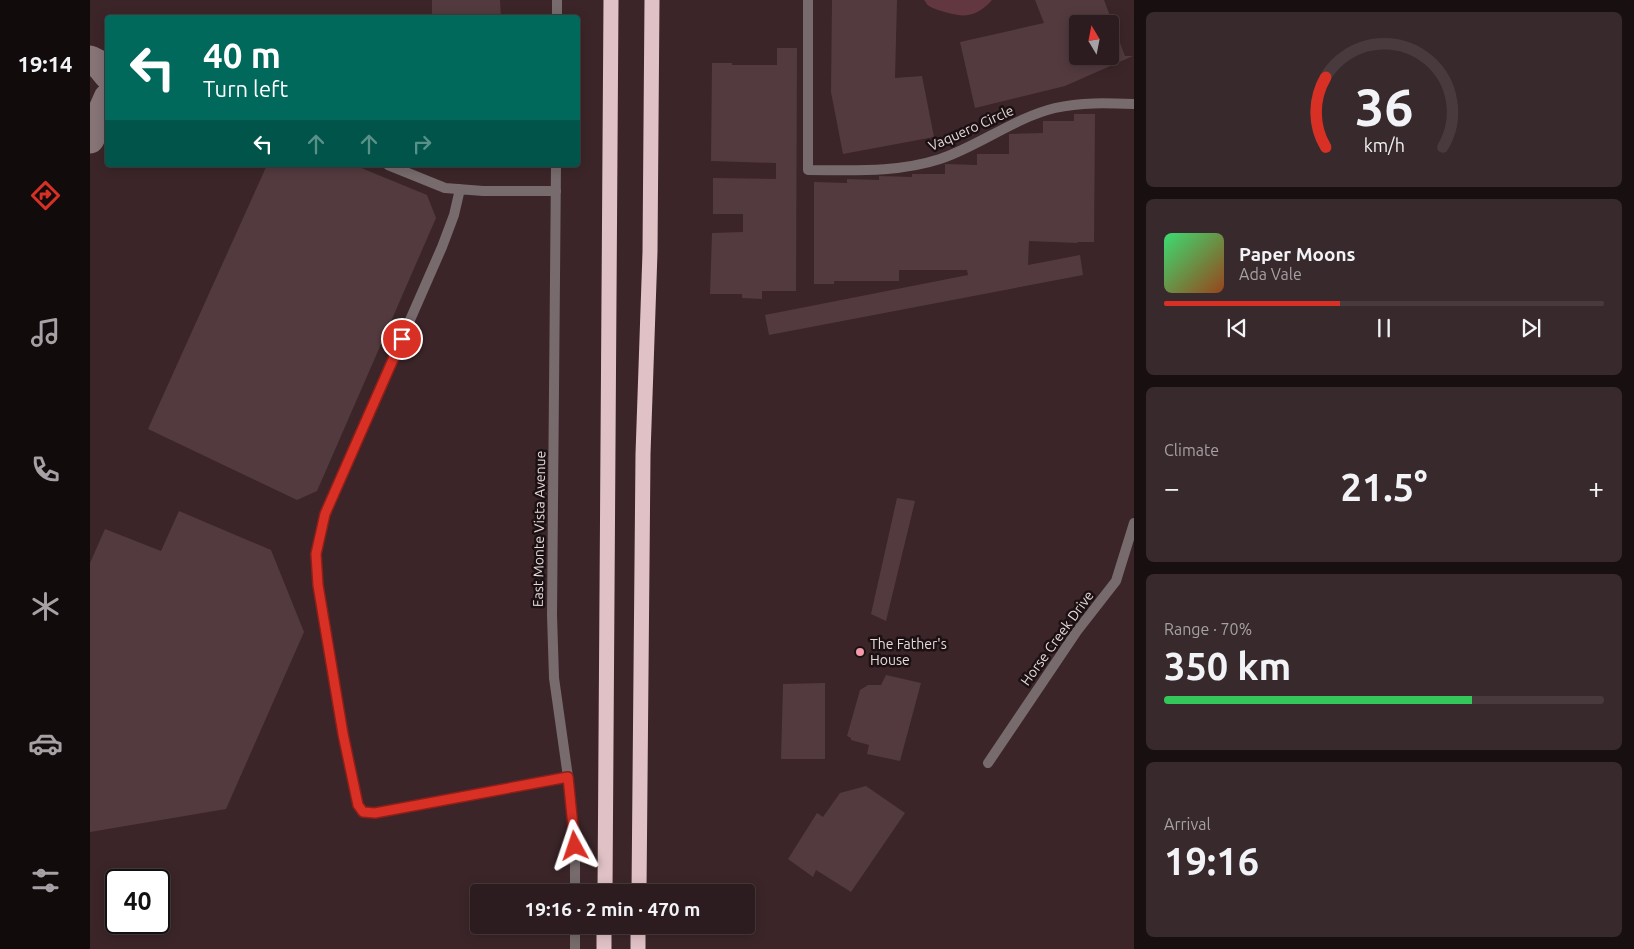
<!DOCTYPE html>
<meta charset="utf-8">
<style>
body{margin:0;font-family:Ubuntu,sans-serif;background:#38292c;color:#f1f3f6;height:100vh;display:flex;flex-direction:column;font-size:19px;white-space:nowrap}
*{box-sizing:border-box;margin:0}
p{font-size:16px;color:#a6a1a4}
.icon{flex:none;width:28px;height:28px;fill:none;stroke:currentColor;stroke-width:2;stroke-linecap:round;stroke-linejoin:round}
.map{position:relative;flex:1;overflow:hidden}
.panel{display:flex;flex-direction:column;gap:12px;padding:12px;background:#180f11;width:500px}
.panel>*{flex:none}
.top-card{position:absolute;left:15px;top:15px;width:475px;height:152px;border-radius:5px;box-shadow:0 2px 12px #0003,0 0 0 1px #483a3d;background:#00695c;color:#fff;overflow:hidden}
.needle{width:32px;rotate:350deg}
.tools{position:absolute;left:979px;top:15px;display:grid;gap:10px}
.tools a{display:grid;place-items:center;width:50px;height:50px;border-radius:5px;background:#2c1c1f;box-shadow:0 2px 12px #0003,0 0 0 1px #483a3d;font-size:25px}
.speed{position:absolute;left:15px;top:869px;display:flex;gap:10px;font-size:25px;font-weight:700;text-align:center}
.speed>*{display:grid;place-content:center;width:65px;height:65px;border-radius:50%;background:#2c1c1f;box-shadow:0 2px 12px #0003,0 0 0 1px #483a3d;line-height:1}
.speed .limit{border:2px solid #111;border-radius:8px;background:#fff;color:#111}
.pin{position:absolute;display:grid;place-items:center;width:42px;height:42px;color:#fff;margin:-21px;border:2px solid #fff;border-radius:50%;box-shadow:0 1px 5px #0007}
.me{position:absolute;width:55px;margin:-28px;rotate:355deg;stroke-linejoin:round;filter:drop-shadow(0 0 4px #0008)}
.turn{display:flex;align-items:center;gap:18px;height:105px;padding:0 15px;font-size:22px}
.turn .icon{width:65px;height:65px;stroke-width:2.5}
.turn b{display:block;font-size:35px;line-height:42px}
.lanes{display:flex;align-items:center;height:48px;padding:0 15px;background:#0003;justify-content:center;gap:25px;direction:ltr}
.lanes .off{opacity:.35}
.big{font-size:38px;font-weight:600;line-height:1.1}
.panel .card{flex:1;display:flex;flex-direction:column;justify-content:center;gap:8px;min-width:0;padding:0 18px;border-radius:8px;background:#38292c}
.panel .dial{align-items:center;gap:0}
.dial svg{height:130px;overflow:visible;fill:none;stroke:#483a3d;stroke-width:7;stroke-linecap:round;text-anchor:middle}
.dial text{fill:#f1f3f6;stroke:none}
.song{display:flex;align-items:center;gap:15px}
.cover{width:60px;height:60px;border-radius:8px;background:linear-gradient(135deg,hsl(140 70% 55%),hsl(20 70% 35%))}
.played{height:5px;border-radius:2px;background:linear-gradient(90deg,#d93025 40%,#483a3d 40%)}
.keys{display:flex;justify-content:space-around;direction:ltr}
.heat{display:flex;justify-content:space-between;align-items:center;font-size:28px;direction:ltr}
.charge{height:8px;border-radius:4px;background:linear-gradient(90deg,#34c759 70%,#483a3d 0)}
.trip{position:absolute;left:380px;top:884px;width:285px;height:50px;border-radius:5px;background:#2c1c1f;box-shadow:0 2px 12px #0003,0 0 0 1px #483a3d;font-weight:600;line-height:50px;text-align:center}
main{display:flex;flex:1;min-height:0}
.tab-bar{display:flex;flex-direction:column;width:90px;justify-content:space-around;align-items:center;background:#120b0c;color:#a6a1a4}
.tab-bar .icon{width:35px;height:35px}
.tab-bar .current{color:#d93025}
.tab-bar b{font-size:22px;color:#f1f3f6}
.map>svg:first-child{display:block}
</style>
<main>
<nav class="tab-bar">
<b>19:14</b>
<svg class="icon current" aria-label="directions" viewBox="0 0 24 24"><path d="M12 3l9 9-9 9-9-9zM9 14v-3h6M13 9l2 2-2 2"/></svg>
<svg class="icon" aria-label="music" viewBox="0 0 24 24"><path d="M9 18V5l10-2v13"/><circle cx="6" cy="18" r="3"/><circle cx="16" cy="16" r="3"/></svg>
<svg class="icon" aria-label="phone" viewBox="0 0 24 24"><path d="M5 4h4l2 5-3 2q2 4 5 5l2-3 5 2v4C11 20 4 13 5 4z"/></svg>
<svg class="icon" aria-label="climate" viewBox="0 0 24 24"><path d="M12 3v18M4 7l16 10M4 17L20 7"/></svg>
<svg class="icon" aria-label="car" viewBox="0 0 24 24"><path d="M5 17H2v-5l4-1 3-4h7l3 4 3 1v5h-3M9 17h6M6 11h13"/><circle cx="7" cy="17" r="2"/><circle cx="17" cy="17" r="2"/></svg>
<svg class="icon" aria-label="filters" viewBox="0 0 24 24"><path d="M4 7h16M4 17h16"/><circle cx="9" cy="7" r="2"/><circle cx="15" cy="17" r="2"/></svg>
</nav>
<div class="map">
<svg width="1044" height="949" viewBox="0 0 1044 949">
<rect width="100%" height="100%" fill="#3b2529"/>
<path fill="#633740" d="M834 0H902C896 7 887 14 878 15 870 17 847 11 839 6 837 5 836 2 834 0Z"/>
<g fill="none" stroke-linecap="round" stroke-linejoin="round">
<path stroke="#867477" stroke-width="29" d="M0 60 10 65 18 75
M0 139 18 98"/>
</g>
<path fill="#533a3f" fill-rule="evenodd" d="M342 0H410L411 18H342Z
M742 0H807L805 78 832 76 844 137 753 154 741 92Z
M945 0H1014L1035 56H1043L975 86 885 108 870 42 954 23ZM988 24H1020V56H988Z
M687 48H707L706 291H672V299L652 298V294H620L622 233 653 232V214H623V178L686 179V163L621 161 622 63H642V65H687Z
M984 114H1005L1004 242H987L988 243 939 241 938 265 990 255 993 275 679 335 675 315 878 275 877 270H809V281H744V284H724V182L757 183V179L789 180V176L822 177V174H855V164L887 165V154H919V134L953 133V121H984Z
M177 165H264L337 195 346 218 227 491 207 500 58 429Z
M807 498 825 501 796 621 781 614Z
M89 511 181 550 214 632 136 809 0 832V563L15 529 71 551Z
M796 675 831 683 810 761 777 754 779 745 761 740V738L757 736 770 690 778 685H791Z
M735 683V759H691L693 684Z
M776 786 815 813 761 892 726 870 723 877 698 859 727 813 733 817 750 793Z"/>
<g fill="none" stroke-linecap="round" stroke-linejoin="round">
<path stroke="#776b6d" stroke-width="10" d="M718 0V170C762 170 807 173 850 159 889 146 924 118 965 108 991 102 1017 103 1044 104
M298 165 355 188 393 191H466
M370 189 364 215 352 247 235 514 226 554 228 585 253 734 268 805 273 812 285 813 478 777
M898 763 987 631 1026 581 1044 523"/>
<path stroke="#776b6d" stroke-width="10" d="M467 18V0
M466 165 462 615 464 678 478 777 485 846V892
M485 949V925"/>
<path stroke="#e0c2c6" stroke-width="15" d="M515 892 521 0
M549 892 553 454 560 252 562 0
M514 949V925
M548 949V925"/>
</g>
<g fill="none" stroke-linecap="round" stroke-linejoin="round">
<defs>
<path id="route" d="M312 339 235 514 226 554 228 585 253 734 268 805 273 812 285 813 478 777 485 846"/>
</defs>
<use href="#route" stroke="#8d1f18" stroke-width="12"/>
<use href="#route" stroke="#d93025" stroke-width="9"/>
</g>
<circle fill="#f39aab" stroke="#1b1113" stroke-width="2" cx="770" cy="652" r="5"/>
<g text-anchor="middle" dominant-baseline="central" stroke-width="5" stroke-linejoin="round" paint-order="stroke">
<g font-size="14" fill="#e8d9db" stroke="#1b1113">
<text transform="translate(881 128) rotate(-24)">Vaquero Circle</text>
<text transform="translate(449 529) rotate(-89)">East Monte Vista Avenue</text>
<text transform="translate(967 638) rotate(-54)">Horse Creek Drive</text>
</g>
<g font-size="14" fill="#e8d9db" stroke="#1b1113" text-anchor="start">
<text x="780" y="644">The Father's<tspan x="780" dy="16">House</tspan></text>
</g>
</g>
</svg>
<div class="tools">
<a><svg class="needle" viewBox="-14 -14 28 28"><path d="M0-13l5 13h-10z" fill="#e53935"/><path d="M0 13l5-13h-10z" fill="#a6a1a4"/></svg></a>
</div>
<div class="speed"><div class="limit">40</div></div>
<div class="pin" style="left:312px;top:339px;background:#d93025"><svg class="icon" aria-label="arrive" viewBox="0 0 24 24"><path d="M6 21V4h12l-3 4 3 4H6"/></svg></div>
<svg class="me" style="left:485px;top:846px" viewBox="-20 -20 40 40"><path d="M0-17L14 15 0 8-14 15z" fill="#d93025" stroke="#fff" stroke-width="4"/></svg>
<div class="trip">19:16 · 2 min · 470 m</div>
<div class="top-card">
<div class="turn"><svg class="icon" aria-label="left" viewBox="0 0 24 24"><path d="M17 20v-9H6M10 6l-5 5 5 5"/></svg><div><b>40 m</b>Turn left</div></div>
<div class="lanes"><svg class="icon" aria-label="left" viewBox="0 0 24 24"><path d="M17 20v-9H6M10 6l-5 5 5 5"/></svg><svg class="icon off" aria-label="ahead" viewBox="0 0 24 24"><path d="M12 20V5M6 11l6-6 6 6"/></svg><svg class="icon off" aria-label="ahead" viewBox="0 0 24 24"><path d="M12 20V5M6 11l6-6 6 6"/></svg><svg class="icon off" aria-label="right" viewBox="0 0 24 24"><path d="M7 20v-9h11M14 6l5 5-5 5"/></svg></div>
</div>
</div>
<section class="panel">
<div class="card dial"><svg viewBox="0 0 100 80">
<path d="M14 69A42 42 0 1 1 86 69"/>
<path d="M14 69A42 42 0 0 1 14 26" stroke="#d93025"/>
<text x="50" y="56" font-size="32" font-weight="700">36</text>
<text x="50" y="72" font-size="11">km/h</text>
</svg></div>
<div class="card">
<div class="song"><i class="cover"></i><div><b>Paper Moons</b><p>Ada Vale</p></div></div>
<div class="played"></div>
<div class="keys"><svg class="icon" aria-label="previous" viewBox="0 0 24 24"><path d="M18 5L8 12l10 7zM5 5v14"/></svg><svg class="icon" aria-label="pause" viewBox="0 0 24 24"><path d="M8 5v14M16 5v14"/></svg><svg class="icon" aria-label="next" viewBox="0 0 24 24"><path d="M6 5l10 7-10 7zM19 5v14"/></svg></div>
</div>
<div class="card"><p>Climate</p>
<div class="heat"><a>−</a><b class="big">21.5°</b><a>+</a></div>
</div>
<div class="card"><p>Range · 70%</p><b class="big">350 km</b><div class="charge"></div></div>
<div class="card"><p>Arrival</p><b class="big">19:16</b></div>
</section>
</main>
